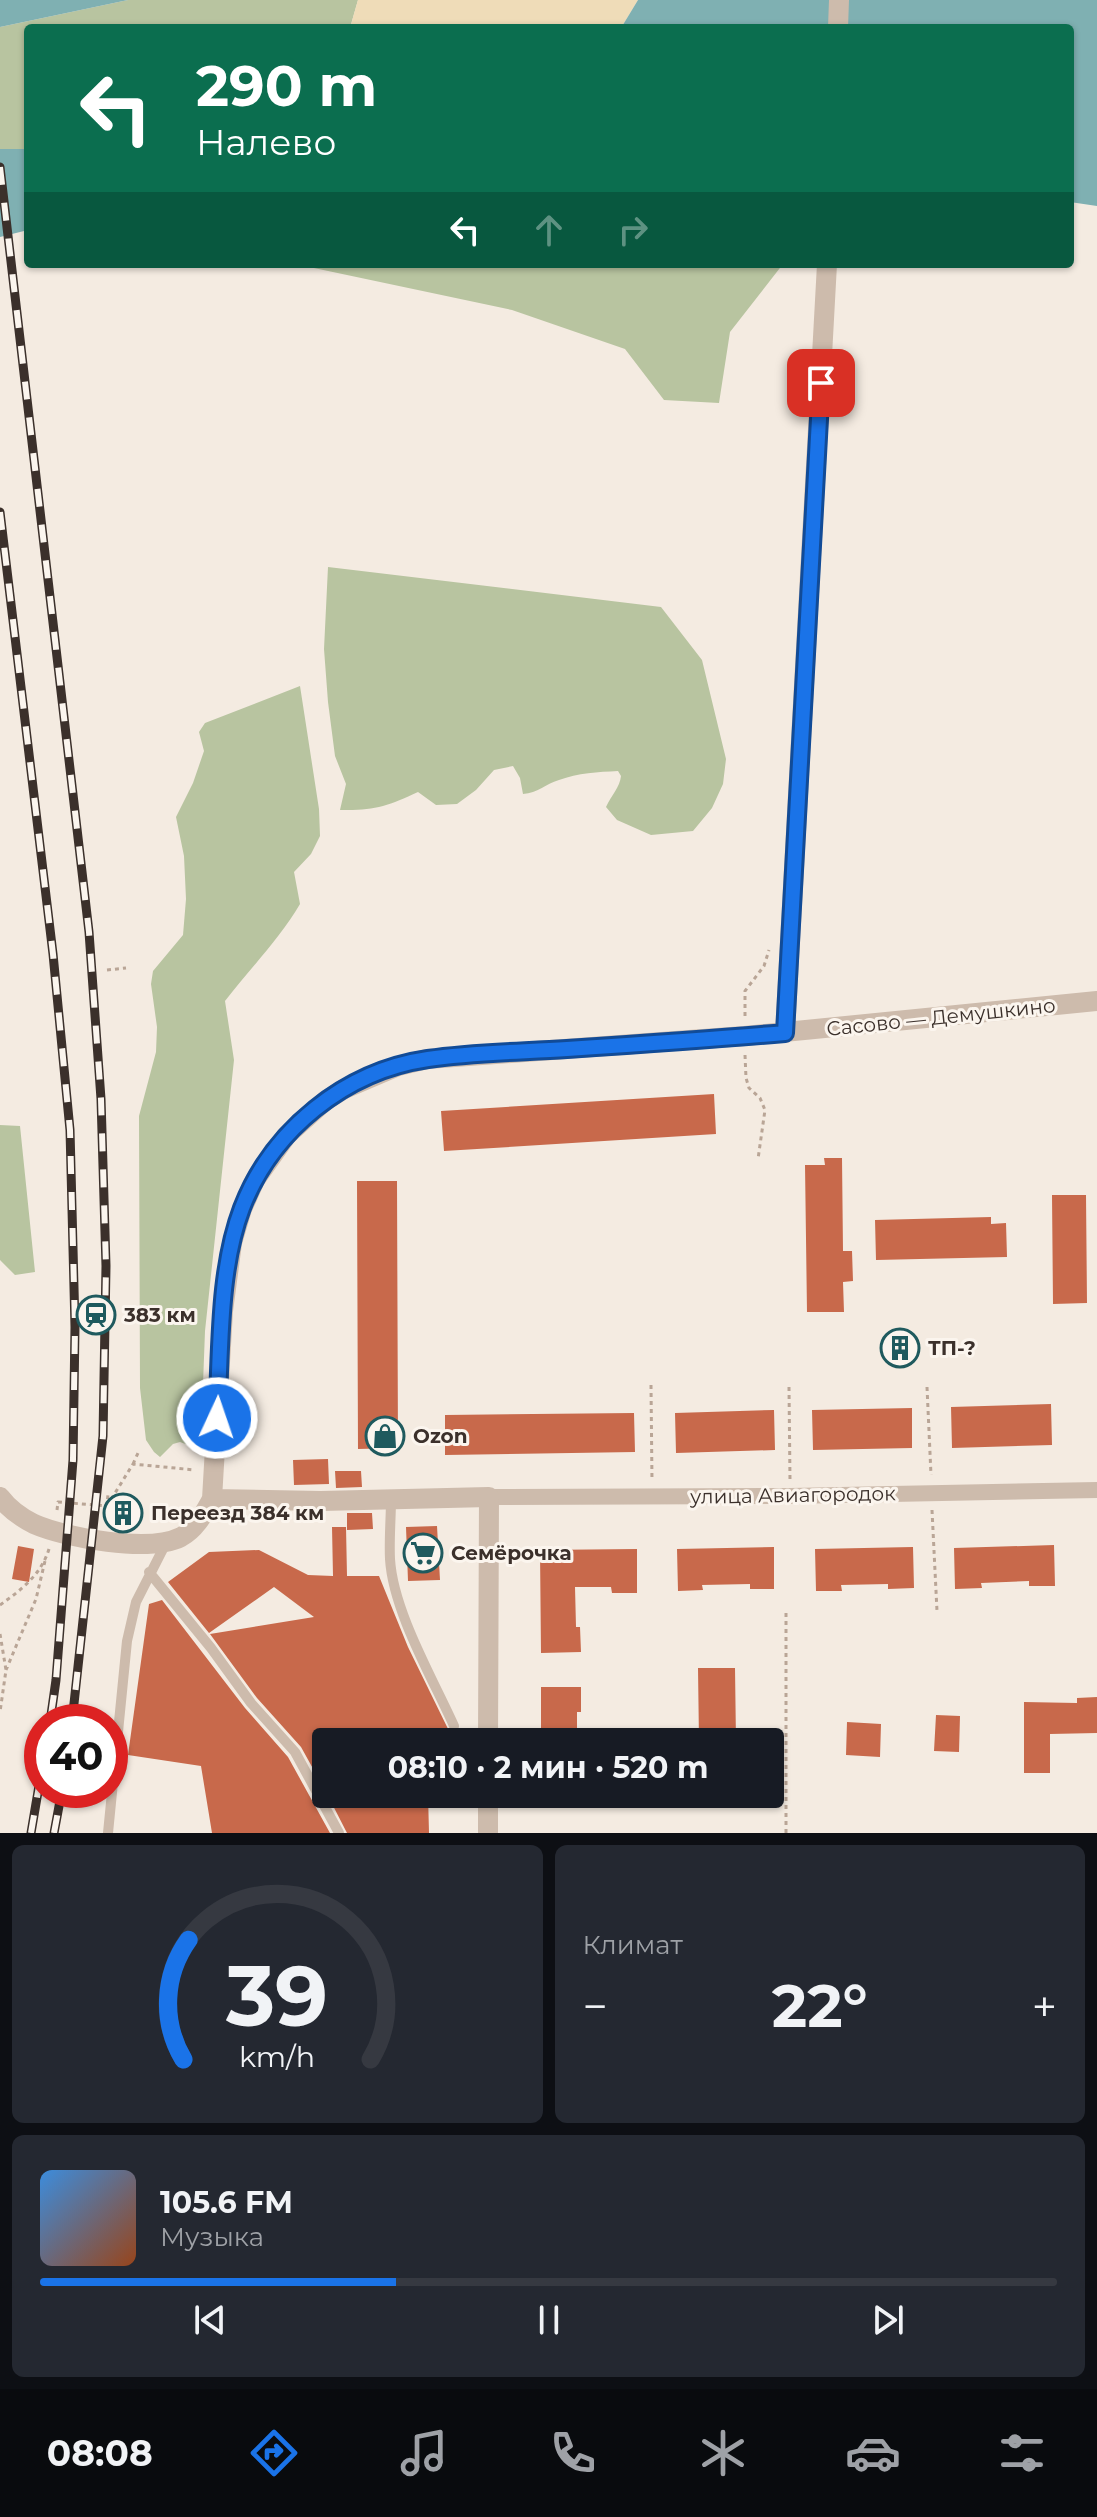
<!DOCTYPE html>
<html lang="ru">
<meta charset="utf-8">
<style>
body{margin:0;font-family:Montserrat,sans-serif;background:#242831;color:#f1f3f6;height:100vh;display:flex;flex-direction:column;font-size:30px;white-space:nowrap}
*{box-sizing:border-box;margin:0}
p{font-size:26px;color:#9ea1a6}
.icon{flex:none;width:44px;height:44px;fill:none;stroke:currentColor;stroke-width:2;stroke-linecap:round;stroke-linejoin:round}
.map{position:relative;height:1833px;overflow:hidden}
.details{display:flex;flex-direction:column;gap:12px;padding:12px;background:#0d0f14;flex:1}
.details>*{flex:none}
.guide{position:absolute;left:24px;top:24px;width:1050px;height:244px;border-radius:8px;box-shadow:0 2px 6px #0004;background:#0b6e4f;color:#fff;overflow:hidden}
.speed{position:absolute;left:24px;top:1704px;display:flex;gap:16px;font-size:40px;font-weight:700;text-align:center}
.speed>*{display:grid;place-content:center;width:104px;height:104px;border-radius:50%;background:#171b24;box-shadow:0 2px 6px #0004;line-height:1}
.speed .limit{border:12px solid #d22;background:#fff;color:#111}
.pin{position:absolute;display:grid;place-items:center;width:68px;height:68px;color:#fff;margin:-34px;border-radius:16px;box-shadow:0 4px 12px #0006}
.me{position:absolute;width:88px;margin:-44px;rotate:3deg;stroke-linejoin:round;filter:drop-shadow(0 0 6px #0008)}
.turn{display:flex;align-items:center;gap:28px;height:168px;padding:0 40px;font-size:36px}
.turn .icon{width:104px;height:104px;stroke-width:2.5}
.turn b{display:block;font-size:56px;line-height:68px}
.lanes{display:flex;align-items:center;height:76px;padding:0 40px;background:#0003;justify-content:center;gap:40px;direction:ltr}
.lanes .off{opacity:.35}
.big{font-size:60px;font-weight:700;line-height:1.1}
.details .card{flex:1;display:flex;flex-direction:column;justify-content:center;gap:12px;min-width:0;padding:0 28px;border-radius:12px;background:#242831}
.details .dial{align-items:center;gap:0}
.dial svg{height:208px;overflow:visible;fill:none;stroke:#363941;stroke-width:7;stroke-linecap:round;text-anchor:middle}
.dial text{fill:#f1f3f6;stroke:none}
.song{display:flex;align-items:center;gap:24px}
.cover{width:96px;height:96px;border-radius:12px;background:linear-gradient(135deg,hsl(210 70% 55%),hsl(20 70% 35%))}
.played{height:8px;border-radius:4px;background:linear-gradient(90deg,#1a73e8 35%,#363941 35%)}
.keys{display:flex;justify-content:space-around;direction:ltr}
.heat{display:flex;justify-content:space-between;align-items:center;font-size:44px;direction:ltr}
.details .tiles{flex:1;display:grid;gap:12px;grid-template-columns:1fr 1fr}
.card:last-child{grid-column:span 2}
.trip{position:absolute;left:312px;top:1728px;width:472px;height:80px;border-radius:8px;background:#171b24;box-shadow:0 2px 6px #0004;font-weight:700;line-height:80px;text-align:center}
.tabs{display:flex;height:128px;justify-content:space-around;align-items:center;background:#090b0e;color:#9ea1a6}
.tabs .icon{width:56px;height:56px}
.tabs .on{color:#1a73e8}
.tabs b{font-size:36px;color:#f1f3f6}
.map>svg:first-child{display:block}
</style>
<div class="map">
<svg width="1097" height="1833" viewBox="0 0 1097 1833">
<rect width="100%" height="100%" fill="#f4ebe1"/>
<path fill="#b8c4a0" d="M128 0H358L350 28H28V149H0V27Z
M295 264H783L730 332 719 403 664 400 625 349 512 310Z
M328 567 661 607 702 660 726 759 723 784 712 808 693 831 651 835 617 820 606 807C611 796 620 787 621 776L618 771C598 772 578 773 559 780 545 784 538 793 523 794L520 778 513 766 494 770 476 790 457 804 436 805 418 792C388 806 373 811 340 810L346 784 335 756 328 702 324 649Z
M300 686 319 809 320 836 311 854 294 872 300 904C281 937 249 970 225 1001L234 1060 205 1331 201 1437 196 1448 180 1442 173 1444 160 1457 154 1452 146 1440 140 1388 139 1116 156 1052 157 1027 151 984 153 971 183 935 186 899 184 856 176 817 193 783 204 751 199 732 205 723Z
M0 1125 20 1126 35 1272 15 1275 0 1260Z"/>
<path fill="#efdcb8" d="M358 0H638L621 28H350Z"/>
<path fill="#7fb0b2" d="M0 0H128L0 27Z
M638 0H1097V206L1070 202V28H621Z
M0 149H28V230L0 237Z"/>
<path fill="#c8694b" d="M714 1094 716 1134 444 1151 441 1111Z
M824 1158H842L843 1251H852L853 1281 843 1282 844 1312H807L805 1165H825Z
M357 1181H397L398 1448 358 1449Z
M1052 1195H1086L1087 1303 1053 1304Z
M991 1217V1224L1006 1223 1007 1257 876 1260 875 1220Z
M892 1334H907V1361H892Z
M1051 1404 1052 1445 952 1448 951 1407Z
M912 1408V1448L813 1450 812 1410Z
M774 1410 775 1450 676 1453 675 1413Z
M634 1413 635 1452 445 1455V1415Z
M328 1459 329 1484 294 1485 293 1460Z
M335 1471H361L362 1487 336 1488Z
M347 1513H372L373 1529 347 1530Z
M437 1526 440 1580 408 1581 406 1527Z
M332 1527H346L347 1576H379L408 1647 450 1733 452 1742H326V1792L301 1747 257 1698 210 1634 314 1617 274 1587 209 1633 168 1582 209 1552 259 1550 308 1575 333 1576Z
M1054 1545 1055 1586H1029V1581L981 1583 982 1588 955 1589 954 1548Z
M18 1546 34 1549 29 1582 12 1579Z
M774 1547V1589H750V1584L702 1585 703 1590 678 1591 677 1549Z
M913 1547 914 1588 888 1589V1584L841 1585 842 1591H816L815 1549Z
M637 1549V1593H612L611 1587H575L576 1627H580L581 1652 541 1653 540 1550Z
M162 1600 245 1708 288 1757 330 1833H212L201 1766 128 1755 149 1604Z
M698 1668H735L736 1742H699Z
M541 1687H581V1712H577V1742H541Z
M1097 1697V1733L1050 1734V1773H1024V1702L1077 1703V1698Z
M936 1715 960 1716 959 1752 934 1751Z
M847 1722 881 1724 880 1757 846 1755Z
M327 1794H428L429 1833H347Z"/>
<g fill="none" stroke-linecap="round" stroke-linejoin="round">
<path stroke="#b9a596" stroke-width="3" stroke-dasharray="4 4" stroke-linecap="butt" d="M107 970 126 968
M745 1016V991L764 966 769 950
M745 1055 746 1078 749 1088 760 1098 765 1110 758 1159
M651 1385 652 1481
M789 1387 790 1480
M927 1387 931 1475
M133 1464 138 1453
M107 1506 133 1464 195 1470
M57 1510 58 1502 107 1506 108 1494
M932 1510 937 1611
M0 1605C21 1590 41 1575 49 1549
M786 1613V1833
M0 1634 6 1670 0 1712
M6 1670 36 1599 45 1561"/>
<path stroke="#cdbbac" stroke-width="10" d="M391 1498C391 1518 389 1539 390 1559 393 1611 433 1679 454 1726
M149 1572 211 1648 251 1703 295 1752 339 1833
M108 1833 127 1641 136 1602 166 1543"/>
<path stroke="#cdbbac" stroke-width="16" d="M489 1497 790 1496 1097 1490"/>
<path stroke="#cdbbac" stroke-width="20" d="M838 28 839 0
M785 1033 827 264
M0 1497C9 1509 20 1517 34 1524 66 1538 149 1553 181 1537 196 1529 204 1513 212 1499L223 1311 232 1243 242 1209 255 1180 287 1135 325 1101 344 1089 398 1066 427 1059 745 1036 1097 1001
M212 1499 321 1501 489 1497 488 1742
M488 1833V1794"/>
<defs>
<path id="rail" d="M0 167 89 932 101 1099 106 1266 103 1436 72 1722
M0 512 53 954 70 1130 75 1327 73 1460 56 1680 50 1722
M31 1833 42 1768
M54 1833 62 1790"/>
</defs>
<use href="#rail" stroke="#3b302b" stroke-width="9"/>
<use href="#rail" stroke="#fbf5ee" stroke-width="6" stroke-dasharray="18" stroke-linecap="butt"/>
</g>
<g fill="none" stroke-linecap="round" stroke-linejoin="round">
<defs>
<path id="route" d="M217 1418C221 1351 218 1271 242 1208 272 1130 345 1071 428 1059 474 1052 521 1052 567 1049 640 1044 713 1039 785 1033L821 383"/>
</defs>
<use href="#route" stroke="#114b97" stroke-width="20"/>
<use href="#route" stroke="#1a73e8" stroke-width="14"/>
</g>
<defs>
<symbol id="station-ring" viewBox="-11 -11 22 22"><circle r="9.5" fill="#fbf5ee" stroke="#1f5a5e" stroke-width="1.5"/><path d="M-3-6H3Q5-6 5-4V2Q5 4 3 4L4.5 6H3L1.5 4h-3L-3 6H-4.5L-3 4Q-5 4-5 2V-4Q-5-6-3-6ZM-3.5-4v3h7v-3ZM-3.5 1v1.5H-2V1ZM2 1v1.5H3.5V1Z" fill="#1f5a5e"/></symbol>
<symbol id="building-ring" viewBox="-11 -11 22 22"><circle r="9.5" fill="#fbf5ee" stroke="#1f5a5e" stroke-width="1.5"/><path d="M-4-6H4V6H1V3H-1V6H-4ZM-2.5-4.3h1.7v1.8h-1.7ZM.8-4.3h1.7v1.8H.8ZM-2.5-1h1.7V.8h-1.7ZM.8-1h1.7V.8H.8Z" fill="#1f5a5e"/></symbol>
<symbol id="shop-ring" viewBox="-11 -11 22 22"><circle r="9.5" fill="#fbf5ee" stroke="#1f5a5e" stroke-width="1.5"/><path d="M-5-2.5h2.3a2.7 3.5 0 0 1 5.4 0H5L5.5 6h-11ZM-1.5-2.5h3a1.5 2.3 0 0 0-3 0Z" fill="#1f5a5e"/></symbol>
<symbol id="supermarket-ring" viewBox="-11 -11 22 22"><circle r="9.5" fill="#fbf5ee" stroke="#1f5a5e" stroke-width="1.5"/><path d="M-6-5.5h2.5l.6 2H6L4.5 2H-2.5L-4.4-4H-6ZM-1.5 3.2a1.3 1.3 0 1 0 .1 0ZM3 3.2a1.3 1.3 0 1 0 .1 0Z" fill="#1f5a5e"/></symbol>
</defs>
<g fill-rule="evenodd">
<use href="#station-ring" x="74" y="1293" width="44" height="44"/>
<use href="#building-ring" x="878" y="1326" width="44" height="44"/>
<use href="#shop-ring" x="363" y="1414" width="44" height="44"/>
<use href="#building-ring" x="101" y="1491" width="44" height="44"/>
<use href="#supermarket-ring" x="401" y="1531" width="44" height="44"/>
</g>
<g text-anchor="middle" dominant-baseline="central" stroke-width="6" stroke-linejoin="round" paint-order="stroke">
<g font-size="20" fill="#3b302b" stroke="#fbf5ee">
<text transform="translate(941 1017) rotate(-6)">Сасово — Демушкино</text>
<text transform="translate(793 1495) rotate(-1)">улица Авиагородок</text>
</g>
<g font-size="20" font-weight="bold" fill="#3b302b" stroke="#fbf5ee" text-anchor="start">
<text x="124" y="1315">383 км</text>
<text x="928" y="1348">ТП-?</text>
<text x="413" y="1436">Ozon</text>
<text x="151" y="1513">Переезд 384 км</text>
<text x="451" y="1553">Семёрочка</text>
</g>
</g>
</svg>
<div class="speed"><div class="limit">40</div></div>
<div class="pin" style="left:821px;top:383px;background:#d93025"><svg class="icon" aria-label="arrive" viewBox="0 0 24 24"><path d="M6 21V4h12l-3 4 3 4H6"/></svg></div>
<svg class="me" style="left:217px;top:1418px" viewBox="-20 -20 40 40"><circle r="17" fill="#1a73e8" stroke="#fff" stroke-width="3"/><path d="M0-11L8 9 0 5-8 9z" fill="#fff"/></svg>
<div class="trip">08:10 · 2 мин · 520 m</div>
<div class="guide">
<div class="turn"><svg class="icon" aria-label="left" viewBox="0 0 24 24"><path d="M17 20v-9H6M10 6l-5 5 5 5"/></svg><div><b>290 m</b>Налево</div></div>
<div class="lanes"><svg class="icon" aria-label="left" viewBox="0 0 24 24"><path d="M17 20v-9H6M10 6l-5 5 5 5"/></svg><svg class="icon off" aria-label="ahead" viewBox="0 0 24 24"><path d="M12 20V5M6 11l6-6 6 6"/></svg><svg class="icon off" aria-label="right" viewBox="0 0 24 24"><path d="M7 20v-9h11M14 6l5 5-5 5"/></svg></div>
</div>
</div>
<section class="details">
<div class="tiles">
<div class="card dial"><svg viewBox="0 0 100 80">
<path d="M14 69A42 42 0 1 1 86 69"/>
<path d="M14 69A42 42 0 0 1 16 23" stroke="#1a73e8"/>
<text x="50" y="56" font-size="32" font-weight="700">39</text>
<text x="50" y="72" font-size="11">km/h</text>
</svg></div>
<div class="card"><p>Климат</p>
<div class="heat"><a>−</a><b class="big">22°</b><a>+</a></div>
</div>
<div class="card">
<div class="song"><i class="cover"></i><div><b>105.6 FM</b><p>Музыка</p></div></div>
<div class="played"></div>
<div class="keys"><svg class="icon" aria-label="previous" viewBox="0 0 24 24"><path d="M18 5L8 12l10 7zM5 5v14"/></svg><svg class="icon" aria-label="pause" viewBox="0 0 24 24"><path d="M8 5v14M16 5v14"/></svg><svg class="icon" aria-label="next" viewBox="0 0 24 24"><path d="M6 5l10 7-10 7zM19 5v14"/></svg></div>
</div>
</div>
</section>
<nav class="tabs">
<b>08:08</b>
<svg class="icon on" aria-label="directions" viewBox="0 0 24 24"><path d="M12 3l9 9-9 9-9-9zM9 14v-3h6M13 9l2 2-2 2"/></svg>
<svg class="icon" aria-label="music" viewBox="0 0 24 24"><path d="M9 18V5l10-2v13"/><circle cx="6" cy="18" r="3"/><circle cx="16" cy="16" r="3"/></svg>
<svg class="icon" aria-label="phone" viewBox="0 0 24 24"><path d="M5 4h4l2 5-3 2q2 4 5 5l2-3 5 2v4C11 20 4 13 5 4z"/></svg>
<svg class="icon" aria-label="climate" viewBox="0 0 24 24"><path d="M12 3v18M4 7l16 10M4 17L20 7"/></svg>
<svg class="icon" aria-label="car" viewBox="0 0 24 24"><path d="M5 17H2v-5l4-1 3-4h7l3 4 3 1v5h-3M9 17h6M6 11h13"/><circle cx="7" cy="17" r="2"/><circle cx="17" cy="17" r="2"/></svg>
<svg class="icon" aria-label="filters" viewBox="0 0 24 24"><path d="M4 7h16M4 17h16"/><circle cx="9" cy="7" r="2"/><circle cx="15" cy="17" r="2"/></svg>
</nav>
